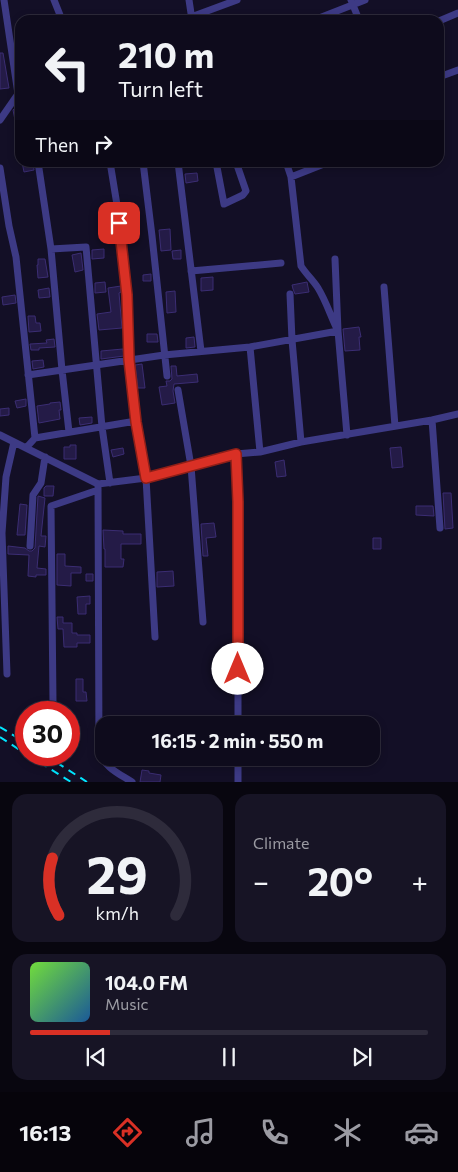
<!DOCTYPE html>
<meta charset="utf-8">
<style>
body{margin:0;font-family:Commissioner,sans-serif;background:#171425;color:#f1f3f6;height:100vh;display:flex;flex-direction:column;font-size:19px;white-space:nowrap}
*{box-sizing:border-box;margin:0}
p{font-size:16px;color:#9b9ba3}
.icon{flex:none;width:28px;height:28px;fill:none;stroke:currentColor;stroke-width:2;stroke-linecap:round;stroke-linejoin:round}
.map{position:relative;height:782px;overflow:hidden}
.sheet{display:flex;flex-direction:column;gap:12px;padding:12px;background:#08060f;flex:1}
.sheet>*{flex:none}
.hud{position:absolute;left:15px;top:15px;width:429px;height:152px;border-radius:15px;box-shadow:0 2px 8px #0003,0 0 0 1px #2e2b3b;background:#0e0b1c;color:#f1f3f6;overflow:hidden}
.speed{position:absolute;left:15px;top:701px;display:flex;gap:10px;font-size:25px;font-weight:700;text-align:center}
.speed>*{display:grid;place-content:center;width:65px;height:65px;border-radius:50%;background:#0e0b1c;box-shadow:0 2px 8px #0003,0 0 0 1px #2e2b3b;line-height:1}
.speed .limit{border:8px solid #d22;background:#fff;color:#111}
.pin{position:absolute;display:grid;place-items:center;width:42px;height:42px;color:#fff;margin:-21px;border-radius:10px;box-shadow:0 2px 8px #0006}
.me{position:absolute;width:55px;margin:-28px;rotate:0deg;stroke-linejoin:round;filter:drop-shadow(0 0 4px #0008)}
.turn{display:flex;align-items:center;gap:18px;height:105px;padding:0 20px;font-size:22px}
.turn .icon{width:65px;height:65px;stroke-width:2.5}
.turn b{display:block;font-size:35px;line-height:42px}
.then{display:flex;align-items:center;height:48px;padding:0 20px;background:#0003;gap:10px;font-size:19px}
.big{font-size:38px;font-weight:700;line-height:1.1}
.sheet .widget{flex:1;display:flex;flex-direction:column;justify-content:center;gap:8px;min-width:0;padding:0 18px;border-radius:15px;background:#171425}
.sheet .dial{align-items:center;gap:0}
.dial svg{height:130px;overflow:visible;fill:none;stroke:#2e2b3b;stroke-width:7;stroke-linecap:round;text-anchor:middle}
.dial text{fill:#f1f3f6;stroke:none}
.song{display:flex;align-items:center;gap:15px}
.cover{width:60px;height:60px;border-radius:8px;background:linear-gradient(135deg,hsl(100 70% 55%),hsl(210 70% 35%))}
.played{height:5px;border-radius:2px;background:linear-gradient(90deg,#d93025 20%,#2e2b3b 20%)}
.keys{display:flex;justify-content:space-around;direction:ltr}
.heat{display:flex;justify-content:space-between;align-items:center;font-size:28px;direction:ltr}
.sheet .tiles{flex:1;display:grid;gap:12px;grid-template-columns:1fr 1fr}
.widget:last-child{grid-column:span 2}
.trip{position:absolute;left:95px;top:716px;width:285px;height:50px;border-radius:15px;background:#0e0b1c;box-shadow:0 2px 8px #0003,0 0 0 1px #2e2b3b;font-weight:700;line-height:50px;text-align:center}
.dock{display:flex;height:80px;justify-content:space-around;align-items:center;background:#06040b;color:#9b9ba3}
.dock .icon{width:35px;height:35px}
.dock .on{color:#d93025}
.dock b{font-size:22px;color:#f1f3f6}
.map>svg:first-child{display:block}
</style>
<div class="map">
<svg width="458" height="782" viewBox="0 0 458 782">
<rect width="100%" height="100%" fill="#130f26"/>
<path fill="#241b47" stroke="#3b2d73" d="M0 53H3L9 88 0 89Z
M20 107V130H17L13 110 15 108Z
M22 162H33L34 170 24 172Z
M197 173 198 181 186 183 185 174Z
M170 229 171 250 161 251 159 230Z
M104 249V258L92 259V250Z
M181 250V259H173L172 251Z
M81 253 83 270 75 272 72 255Z
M38 259H45L48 277 38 278 37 265H38Z
M151 274V281H143V275Z
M213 277V290L201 291V278Z
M105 282 106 292 95 293V283Z
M307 282 309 292 295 294 293 289 292 285Z
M121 286V292L119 293 122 328 99 330 97 314 111 312 108 288Z
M49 288 50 297 39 298 38 290Z
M175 291 176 312 167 313 166 292Z
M15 295 16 303 3 305 2 297Z
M28 316H35L36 323H40L41 331 29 332Z
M359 327 361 337H359L360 350 345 351 343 329Z
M147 334H157L158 342H147Z
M194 337 195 347 186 348V338Z
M54 339 55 347 39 348V350H31L30 344 47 343 46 340Z
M123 349 124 356 101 359V351Z
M43 360 44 367 33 369 32 361Z
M142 364 145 388H138L135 365Z
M171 366H176L177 376 197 374 198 382 174 384 173 391 175 403 162 405 159 387 167 386 166 381H170L172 379Z
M26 399V406L17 408 15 401Z
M60 402 61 410H59L60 419 39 423 37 406 50 404V403Z
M9 408V415L0 416V409Z
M92 417V423L80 425 79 418Z
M70 445H76V459H64V447H70Z
M401 447 403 467 392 468 390 448Z
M123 448 124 454 113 457 111 450Z
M284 460 286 476 277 477 275 462Z
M46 486H54L53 496H44V488Z
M443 493H451L453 528 445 529Z
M38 496 45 498 41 536H46L45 547 39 546 37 568 46 569V575H36V577L28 576 29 555 8 554V546L25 548 29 551H32L35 548Z
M20 504 27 505 25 535H17Z
M416 506H433L434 516 416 515Z
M214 523 216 537 206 538 208 556H203L201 524Z
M103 530 123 531V534H141V544H121V559H124L123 567H105V549H104Z
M373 538H381V549H373Z
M57 554H65V566L81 567V573H71V586L57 585Z
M173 571 174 586 157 587V572Z
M86 574H93V581H86Z
M90 596V604H86V614H78L77 597Z
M57 617H63V623H72V633H77V635H90V643H77V647H64L63 629H58Z
M76 679H83V692H86L87 701H76Z
M142 770 149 771V773L161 775 160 782H140Z"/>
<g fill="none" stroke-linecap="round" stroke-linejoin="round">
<path stroke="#3d3a85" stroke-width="7" d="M4 0 18 94 20 97
M54 0 62 20
M189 0 192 20
M351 0 359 20
M191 17 237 0
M314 20 365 0
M439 21 458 13
M439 77 458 70
M0 120 18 94
M38 162 51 249 62 370 69 432
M110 162 117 205 127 295 129 360 136 421 146 478 155 637
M143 162 152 236 167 376
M178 162 201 351
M216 162 224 204 243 195 246 191 236 162
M286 162 291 177 301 266C306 274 313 280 318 288 326 301 331 317 338 331
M0 168 9 226 16 257 35 438
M291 177 329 162
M51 249 86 247 102 427 110 483
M335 259 338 331 347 435
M191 271 281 263
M384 287 395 426
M290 294 292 340 301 442
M250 347 260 452
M28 375 164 355 250 347 338 331
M178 390 191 466 203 622
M432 420 440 528
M0 435 98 484 146 478 236 454 260 452 301 442 432 420 458 414
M26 448 35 438 136 421
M236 454 238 502V725
M98 484 99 751C105 768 118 773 132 782
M30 546 33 495 41 483 45 457
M7 674 2 533 6 477 14 442
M53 702 51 506 98 490
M238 758V782"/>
<path stroke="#00e5ff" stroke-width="2" stroke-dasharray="8 6" stroke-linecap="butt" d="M0 727 26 743
M0 737 26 754
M28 755 71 782
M45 755 87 782"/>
</g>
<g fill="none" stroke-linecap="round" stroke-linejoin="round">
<defs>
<path id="route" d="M119 223 127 295 129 360 136 422 146 478 236 454 238 502V669"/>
</defs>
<use href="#route" stroke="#8d1f18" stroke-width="12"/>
<use href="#route" stroke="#d93025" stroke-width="9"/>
</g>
</svg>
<div class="speed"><div class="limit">30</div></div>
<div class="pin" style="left:119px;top:223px;background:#d93025"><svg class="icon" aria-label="arrive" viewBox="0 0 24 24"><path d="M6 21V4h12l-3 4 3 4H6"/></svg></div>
<svg class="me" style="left:238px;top:669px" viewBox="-20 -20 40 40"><circle r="19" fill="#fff"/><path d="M0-13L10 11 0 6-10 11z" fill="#d93025"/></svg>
<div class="trip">16:15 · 2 min · 550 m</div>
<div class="hud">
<div class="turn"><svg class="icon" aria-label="left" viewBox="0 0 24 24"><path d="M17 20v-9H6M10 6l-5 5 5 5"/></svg><div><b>210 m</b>Turn left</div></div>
<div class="then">Then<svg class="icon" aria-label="right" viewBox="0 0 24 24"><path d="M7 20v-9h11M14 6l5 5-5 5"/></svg></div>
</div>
</div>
<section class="sheet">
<div class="tiles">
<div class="widget dial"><svg viewBox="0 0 100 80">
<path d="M14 69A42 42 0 1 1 86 69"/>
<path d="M14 69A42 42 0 0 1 10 34" stroke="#d93025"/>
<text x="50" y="56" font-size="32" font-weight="700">29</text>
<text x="50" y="72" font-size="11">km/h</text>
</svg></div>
<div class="widget"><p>Climate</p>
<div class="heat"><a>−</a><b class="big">20°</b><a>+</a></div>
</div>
<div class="widget">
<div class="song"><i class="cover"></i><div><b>104.0 FM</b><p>Music</p></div></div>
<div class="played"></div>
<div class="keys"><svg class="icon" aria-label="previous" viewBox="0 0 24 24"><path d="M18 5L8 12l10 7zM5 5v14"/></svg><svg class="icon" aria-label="pause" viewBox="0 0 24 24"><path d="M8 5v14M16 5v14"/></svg><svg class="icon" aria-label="next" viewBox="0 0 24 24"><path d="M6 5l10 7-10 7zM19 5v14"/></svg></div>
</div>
</div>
</section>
<nav class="dock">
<b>16:13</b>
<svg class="icon on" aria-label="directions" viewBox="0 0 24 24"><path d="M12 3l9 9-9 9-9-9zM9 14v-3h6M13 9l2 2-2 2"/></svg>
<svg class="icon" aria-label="music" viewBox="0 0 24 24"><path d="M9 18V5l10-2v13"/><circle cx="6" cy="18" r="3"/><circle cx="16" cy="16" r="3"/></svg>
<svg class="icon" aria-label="phone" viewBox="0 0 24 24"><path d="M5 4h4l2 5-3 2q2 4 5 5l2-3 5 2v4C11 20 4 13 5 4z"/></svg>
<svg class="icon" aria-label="climate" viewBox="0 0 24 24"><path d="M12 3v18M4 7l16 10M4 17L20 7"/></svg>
<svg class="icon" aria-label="car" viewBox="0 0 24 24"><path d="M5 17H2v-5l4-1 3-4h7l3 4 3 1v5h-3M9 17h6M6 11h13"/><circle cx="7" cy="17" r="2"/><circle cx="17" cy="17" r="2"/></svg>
</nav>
